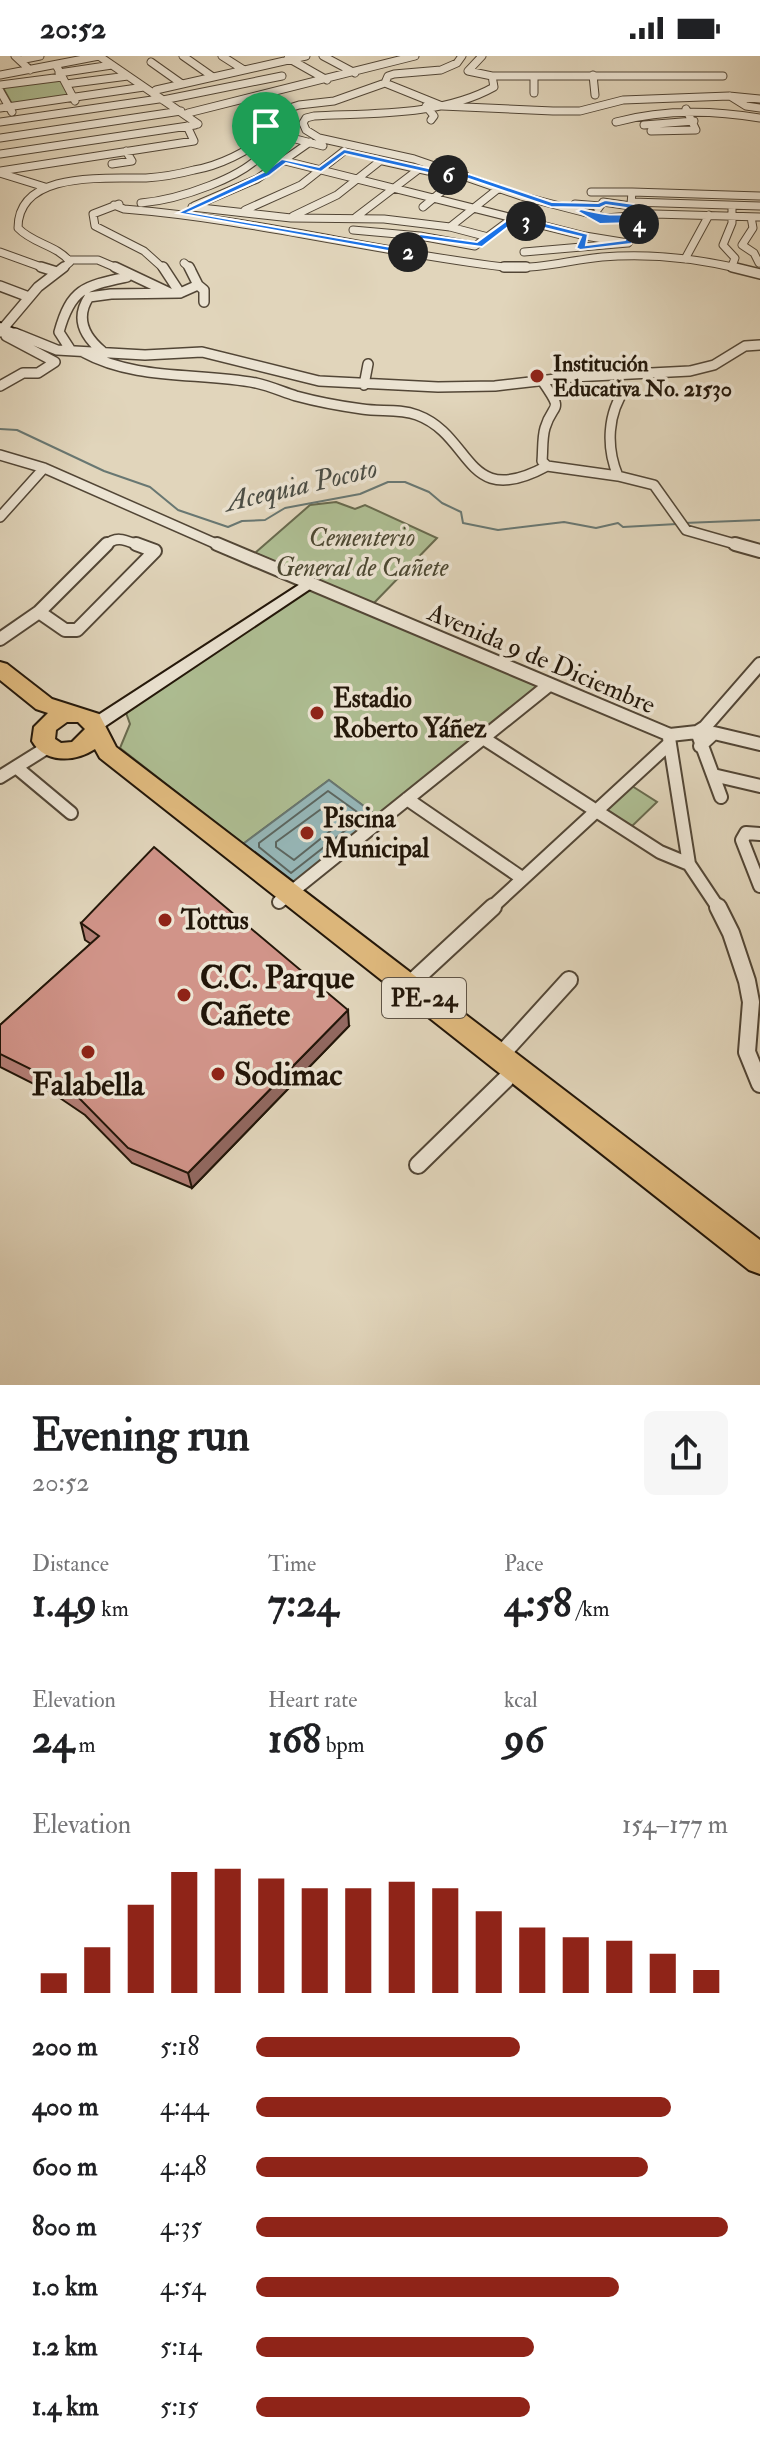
<!DOCTYPE html>
<html lang="en">
<head>
<meta charset="utf-8">
<style>
	:root { --surface:#fff; --page:#f6f6f6; --text:#202124; --muted:#757577; --accent:#8f2418 }
	body { margin:0; font-family:"IM FELL Double Pica",serif; background:var(--page); color:var(--text); height:100vh; display:flex; flex-direction:column; font-size:30px; white-space:nowrap }
	* { box-sizing:border-box; margin:0 }
	p { font-size:26px; color:var(--muted) }
	.icon { flex:none; width:44px; height:44px; fill:none; stroke:currentColor; stroke-width:2; stroke-linecap:round; stroke-linejoin:round }
	.map { position:relative; height:1329px; overflow:hidden }
	.sheet { display:flex; flex-direction:column; background:var(--surface); flex:1 }
	.sheet>* { flex:none }
	.pin { position:absolute; display:grid; place-items:center; width:68px; height:68px; color:#fff; margin:-82px -34px; border-radius:50% 50% 50% 0; rotate:-45deg; box-shadow:0 0 8px #0007 }
	.pin .icon { rotate:45deg }
	.km { position:absolute; width:40px; height:40px; margin:-20px; border-radius:50%; background:#222; color:#fff; font-size:22px; line-height:40px; text-align:center }
	.round { display:grid; place-items:center; flex:none; width:84px; height:84px; border-radius:12px; background:var(--page) }
	.head { display:flex; align-items:center; justify-content:space-between; height:136px; padding:0 32px }
	h1 { font-size:44px; font-weight:800; line-height:60px }
	.stats { display:grid; grid-template-columns:repeat(3,1fr); gap:12px; height:136px; padding:8px 32px }
	.stats div { display:grid; align-content:center }
	.stats b { font-size:40px; font-weight:800 }
	.stats small { font-size:22px; font-weight:400 }
	.stats p { font-size:22px }
	.chart { height:224px; padding:16px 32px }
	.chart p { display:flex; justify-content:space-between }
	.chart svg { width:100%; height:144px; margin-top:8px; stroke:var(--accent); stroke-width:6 }
	ul { padding:0 32px; list-style:none; font-size:26px }
	li { display:grid; grid-template-columns:128px 96px 1fr; align-items:center; height:60px }
	li i { height:20px; border-radius:10px; background:var(--accent) }
	.status { display:flex; justify-content:space-between; align-items:center; height:56px; padding:0 40px; background:var(--surface); direction:ltr }
	.status svg { height:22px; fill:currentColor }
	.map>svg:first-child { display:block }
	.green { fill:#aebe93; stroke:#686a4e; stroke-width:2 }
	.water { fill:#96b7b8; stroke:#687772; stroke-width:2 }
	.lines { fill:none; stroke-linecap:round; stroke-linejoin:round }
	.shore { stroke:#5c6660; stroke-width:2 }
	.stream { stroke:#687772; stroke-width:2 }
	.street-far3-casing { stroke:#524636; stroke-width:9 }
	.street-far2-casing { stroke:#524636; stroke-width:12 }
	.street-far1-casing { stroke:#524636; stroke-width:16 }
	.street-casing { stroke:#524636; stroke-width:20 }
	.secondary-casing { stroke:#221609; stroke-width:4 }
	.highway-casing { stroke:#221609; stroke-width:4 }
	.street-far3 { stroke:#ece4d3; stroke-width:7 }
	.street-far2 { stroke:#ece4d3; stroke-width:9 }
	.street-far1 { stroke:#ece4d3; stroke-width:12 }
	.street { stroke:#ece4d3; stroke-width:16 }
	.secondary { fill:#ece4d3; fill-rule:evenodd }
	.highway { fill:#e0ba7e; fill-rule:evenodd }
	.wall { fill:#b47f76; stroke:#221609; stroke-width:2 }
	.shaded-wall { fill:#926860; stroke:#221609; stroke-width:2 }
	.building { fill:#d19489; stroke:#221609; stroke-width:2 }
	.route { fill:#1a73e8; stroke:#fff; stroke-width:2; fill-rule:evenodd }
	.poi-dot { fill:#8f2418; stroke:#ece4d3; stroke-width:3 }
	.labels { text-anchor:middle; stroke-width:7; stroke-linejoin:round; paint-order:stroke }
	.far-poi-label { font-size:22px; font-weight:bold; fill:#221609; stroke:#ece4d3; text-anchor:start }
	.shield { fill:#ece4d3; stroke:#5f5446; stroke-width:2 }
	.shield-label { font-size:24px; font-weight:bold; fill:#221609 }
	.park-label { font-size:26px; font-style:italic; fill:#4c4832; stroke:#ece4d3 }
	.street-label { font-size:26px; fill:#221609; stroke:#ece4d3 }
	.poi-label { font-size:26px; font-weight:bold; fill:#221609; stroke:#ece4d3; text-anchor:start }
	.water-label { font-size:28px; font-style:italic; fill:#4b4e46; stroke:#ece4d3 }
	.near-poi-label { font-size:32px; font-weight:bold; fill:#221609; stroke:#ece4d3; text-anchor:start }
</style>
</head>
<body>
<div class="status"><b>20:52</b><svg viewBox="0 0 49 12"><path d="M0 12V9h3v3zM5 12V6h3v6zM10 12V3h3v9zM15 12V0h3v12zM26 1h20v11H26zM47 4h2v5h-2z"/></svg></div>
<div class="map">
<svg width="760" height="1329" viewBox="0 0 760 1329">
	<rect width="100%" height="100%" fill="#e1d5bb"/>
	<filter id="stains"><feTurbulence type="fractalNoise" baseFrequency=".0025" numOctaves="4"/><feColorMatrix values="0 0 0 0 .2 0 0 0 0 .09 0 0 0 0 .02 0 0 0 .5 -.17"/></filter>
	<radialGradient id="worn" r=".72"><stop offset=".6" stop-color="#630" stop-opacity="0"/><stop offset="1" stop-color="#630" stop-opacity=".3"/></radialGradient>
	<path class="green" d="M59 22 70 40 12 48 2 30Z
		M336 446 355 453 365 449 437 482 373 548 255 497 310 449Z
		M311 531 539 631 377 760 329 724 243 788 120 692 130 668 125 654Z
		M632 730 657 746 628 774 602 757Z"/>
	<path class="water" d="M329 724 377 760 293 828 243 788Z"/>
	<g class="lines">
		<path class="shore" d="M328 735 360 758 361 762 291 817 259 791V787Z
			M328 748 344 758V764L294 804 276 791V786Z"/>
		<path class="stream" d="M0 373 17 374 104 415 150 431 178 454 228 471 242 465 265 464 285 452 360 438 388 426H405L429 436 442 447 461 456 463 467 498 474 564 466 596 472 618 467 623 471 677 468
			M684 467 760 464"/>
		<defs>
			<path id="street-far3" d="M15 0 30 14
				M183 0 213 21
				M222 0 244 14
				M323 0 355 17
				M462 0 457 7 441 14 394 18 388 20 385 27 442 50 553 55H580L623 44 729 40 760 43
				M482 0 468 15 492 20H723
				M288 2 327 24
				M20 4 40 0
				M151 6 182 28
				M56 9 75 45
				M59 17 112 9
				M0 19 99 0 198 68
				M593 19 595 39
				M492 20 494 31C442 60 372 57 314 60L306 62 303 67 306 74 319 82 414 103 521 140 606 162 654 158 760 161
				M534 20V37
				M66 28 128 20
				M0 29 62 21
				M156 34 306 0
				M0 35 12 56
				M730 40 746 50 760 52
				M163 44 282 20
				M426 50 434 60 431 64
				M0 52 144 31
				M188 57 415 0
				M0 66 159 43
				M616 66C664 53 711 54 760 62
				M644 69 694 65
				M651 75 696 74 686 53
				M272 77 323 90
				M0 82 181 55
				M0 98 195 69
				M285 105 585 180 628 187
				M383 105 428 115
				M112 108 132 105 126 95
				M0 115 194 85 187 70
				M0 117 45 131
				M591 136H632
				M632 146 760 150
				M141 147C176 144 247 122 267 92 275 80 269 70 277 56L299 49 334 45 385 27
				M119 148 93 158 95 170 144 195 164 213
				M575 148 600 150
				M114 149 124 153C252 163 377 196 504 211 537 214 570 204 602 201 649 197 695 202 741 213
				M194 150 257 123 310 86
				M192 151 291 162 384 163 450 171 488 181
				M423 151 459 121 466 120
				M598 153 603 146 631 150
				M732 153V167L723 189 735 202 732 210
				M245 154 301 129 344 95
				M293 160 337 139 380 105
				M630 160 632 136 760 140
				M356 161 419 113
				M751 161 753 172 742 189 754 197 759 207
				M450 171 499 132
				M353 174 420 180 475 190 536 145
				M0 196 47 213
				M524 196 628 187 640 170 637 166 625 165
				M685 203 709 159
				M70 204H98L119 213
				M184 207 191 213
				M62 213 70 206C57 189 33 188 18 172 18 114 107 123 146 122 161 121 179 118 194 114 223 109 247 94 272 79"/>
			<path id="street-far2" d="M41 211 57 216
				M115 211 170 237
				M504 211H526
				M732 211 760 218
				M198 229 204 234V246
				M0 230 29 241
				M180 237 198 229 189 211
				M0 276 38 231 64 211
				M15 277 57 294 145 299 202 296 319 325 438 331 495 330 573 321 690 315 714 309 745 290 760 289
				M70 293 59 276C71 232 85 230 127 221
				M102 295C84 280 75 262 89 241L111 238 180 237 163 211
				M83 296C136 325 198 316 256 327 270 330 283 336 296 340 318 346 340 350 362 353 380 356 399 352 417 359 474 380 464 455 547 410
				M543 326C565 358 553 345 545 372 542 382 543 395 542 405L547 410 618 420
				M364 329 368 308
				M0 330 23 317H38L55 306 6 280
				M626 332C607 357 606 392 618 420L654 429 686 474 742 490
				M0 399 44 412 221 490
				M0 461 44 412
				M105 490C117 478 127 485 141 490"/>
			<path id="street-far1" d="M217 488 670 679 697 676 705 671 760 608
				M735 488 760 495
				M39 556 65 574H77L155 495 136 488
				M39 556 107 488
				M0 583 39 556
				M697 676 721 741
				M483 682 660 796 689 808
				M669 682 689 808 719 853
				M700 690 714 677 760 688
				M16 711 71 757
				M713 719 760 730
				M0 721 48 691
				M407 743 522 822
				M760 778 746 777 742 784 760 830
				M279 846 549 629
				M490 853 669 688"/>
			<path id="street" d="M718 851 731 877 747 925 751 946 747 996 760 1028
				M398 939 493 851
				M498 1002 569 924
				M418 1109 506 1023"/>
			<path id="secondary" d="M0 267 19 275 21 277 15 280 0 274Z
				M311 521 318 526 316 529 101 673H89L87 669 89 665Z"/>
			<path id="highway" d="M0 606 7 608 52 643 99 658 116 691 760 1184V1218L749 1214 100 702 95 693C75 706 45 708 32 685L34 671 48 657 36 653 0 624ZM67 666H78L85 673 72 686 61 687 55 683 56 674Z"/>
		</defs>
		<use href="#street-far3" class="street-far3-casing"/>
		<use href="#street-far2" class="street-far2-casing"/>
		<use href="#street-far1" class="street-far1-casing"/>
		<use href="#street" class="street-casing"/>
		<use href="#secondary" class="secondary-casing"/>
		<use href="#highway" class="highway-casing"/>
		<use href="#street-far3" class="street-far3"/>
		<use href="#street-far2" class="street-far2"/>
		<use href="#street-far1" class="street-far1"/>
		<use href="#street" class="street"/>
		<use href="#secondary" class="secondary"/>
		<use href="#highway" class="highway"/>
	</g>
	<path class="wall" d="M81 867 349 970 192 1132 132 1107 85 1059 54 1038 0 1011V969L91 888 85 884Z"/>
	<path class="shaded-wall" d="M348 954 349 970 192 1132 188 1117Z"/>
	<path class="building" d="M154 791 348 954 188 1117 128 1092 80 1043 49 1022 0 998V969L99 880 81 867Z"/>
	<path class="route" d="M344 93 459 119 469 118 552 146 598 147 605 144 634 148 632 162 644 170 631 188 580 194 576 192 581 181 516 165 482 191 423 183 410 199 177 157 264 116 282 103 319 111ZM345 98 459 124 466 122 551 151 600 152 606 149 627 152 626 158C610 160 597 157 581 153L577 155 600 168 632 167 635 171 625 184 586 189 588 178 514 159 477 186 420 178 408 194 189 156 269 120 286 107 321 116Z"/>
	<g class="poi-dot">
		<circle cx="537" cy="320" r="8"/>
		<circle cx="317" cy="657" r="8"/>
		<circle cx="307" cy="777" r="8"/>
		<circle cx="165" cy="864" r="8"/>
		<circle cx="184" cy="939" r="8"/>
		<circle cx="88" cy="996" r="8"/>
		<circle cx="218" cy="1018" r="8"/>
	</g>
	<g class="labels">
		<g class="far-poi-label">
			<text x="553" y="315">Institución<tspan x="553" dy="25">Educativa No. 21530</tspan></text>
		</g>
		<rect class="shield" x="382" y="922" width="84" height="40" rx="6"/>
		<g class="shield-label">
			<text x="424" y="950">PE-24</text>
		</g>
		<g class="park-label">
			<text x="362" y="490">Cementerio<tspan x="362" dy="30">General de Cañete</tspan></text>
		</g>
		<g class="street-label">
			<text transform="translate(542 602) rotate(23)" y="9">Avenida 9 de Diciembre</text>
		</g>
		<g class="poi-label">
			<text x="333" y="651">Estadio<tspan x="333" dy="30">Roberto Yáñez</tspan></text>
			<text x="323" y="771">Piscina<tspan x="323" dy="30">Municipal</tspan></text>
			<text x="181" y="873">Tottus</text>
		</g>
		<g class="water-label">
			<text transform="translate(301 428) rotate(-13)" y="10">Acequia Pocoto</text>
		</g>
		<g class="near-poi-label">
			<text x="200" y="932">C.C. Parque<tspan x="200" dy="37">Cañete</tspan></text>
			<text x="234" y="1029">Sodimac</text>
			<text x="88" y="1039" text-anchor="middle">Falabella</text>
		</g>
	</g>
	<rect width="100%" height="100%" filter="url(#stains)"/>
	<rect width="100%" height="100%" fill="url(#worn)"/>
</svg>
<div class="pin" style="left:266px;top:118px;background:#1e9e55"><svg class="icon" aria-label="arrive" viewBox="0 0 24 24"><path d="M6 21V4h12l-3 4 3 4H6"/></svg></div>
<b class="km" style="left:408px;top:196px">2</b>
<b class="km" style="left:526px;top:165px">3</b>
<b class="km" style="left:639px;top:168px">4</b>
<b class="km" style="left:448px;top:119px">6</b>
</div>
<section class="sheet">
<div class="head"><div><h1>Evening run</h1><p>20:52</p></div><a class="round"><svg class="icon" aria-label="share" viewBox="0 0 24 24"><path d="M12 15V3M7 8l5-5 5 5M5 13v7h14v-7"/></svg></a></div>
<div class="stats">
<div><p>Distance</p><b>1.49<small> km</small></b></div>
<div><p>Time</p><b>7:24</b></div>
<div><p>Pace</p><b>4:58<small> /km</small></b></div>
</div>
<div class="stats">
<div><p>Elevation</p><b>24<small> m</small></b></div>
<div><p>Heart rate</p><b>168<small> bpm</small></b></div>
<div><p>kcal</p><b>96</b></div>
</div>
<div class="chart"><p><span>Elevation</span>154–177 m</p>
<svg viewBox="0 0 160 44" preserveAspectRatio="none"><path d="M5 44V38M15 44V30M25 44V17M35 44V7M45 44V6M55 44V9M65 44V12M75 44V12M85 44V10M95 44V12M105 44V19M115 44V24M125 44V27M135 44V28M145 44V32M155 44V37"/></svg>
</div>
<ul>
<li><b>200 m</b>5:18<i style="width:56%"></i></li>
<li><b>400 m</b>4:44<i style="width:88%"></i></li>
<li><b>600 m</b>4:48<i style="width:83%"></i></li>
<li><b>800 m</b>4:35<i style="width:100%"></i></li>
<li><b>1.0 km</b>4:54<i style="width:77%"></i></li>
<li><b>1.2 km</b>5:14<i style="width:59%"></i></li>
<li><b>1.4 km</b>5:15<i style="width:58%"></i></li>
</ul>
</section>
</body>
</html>
